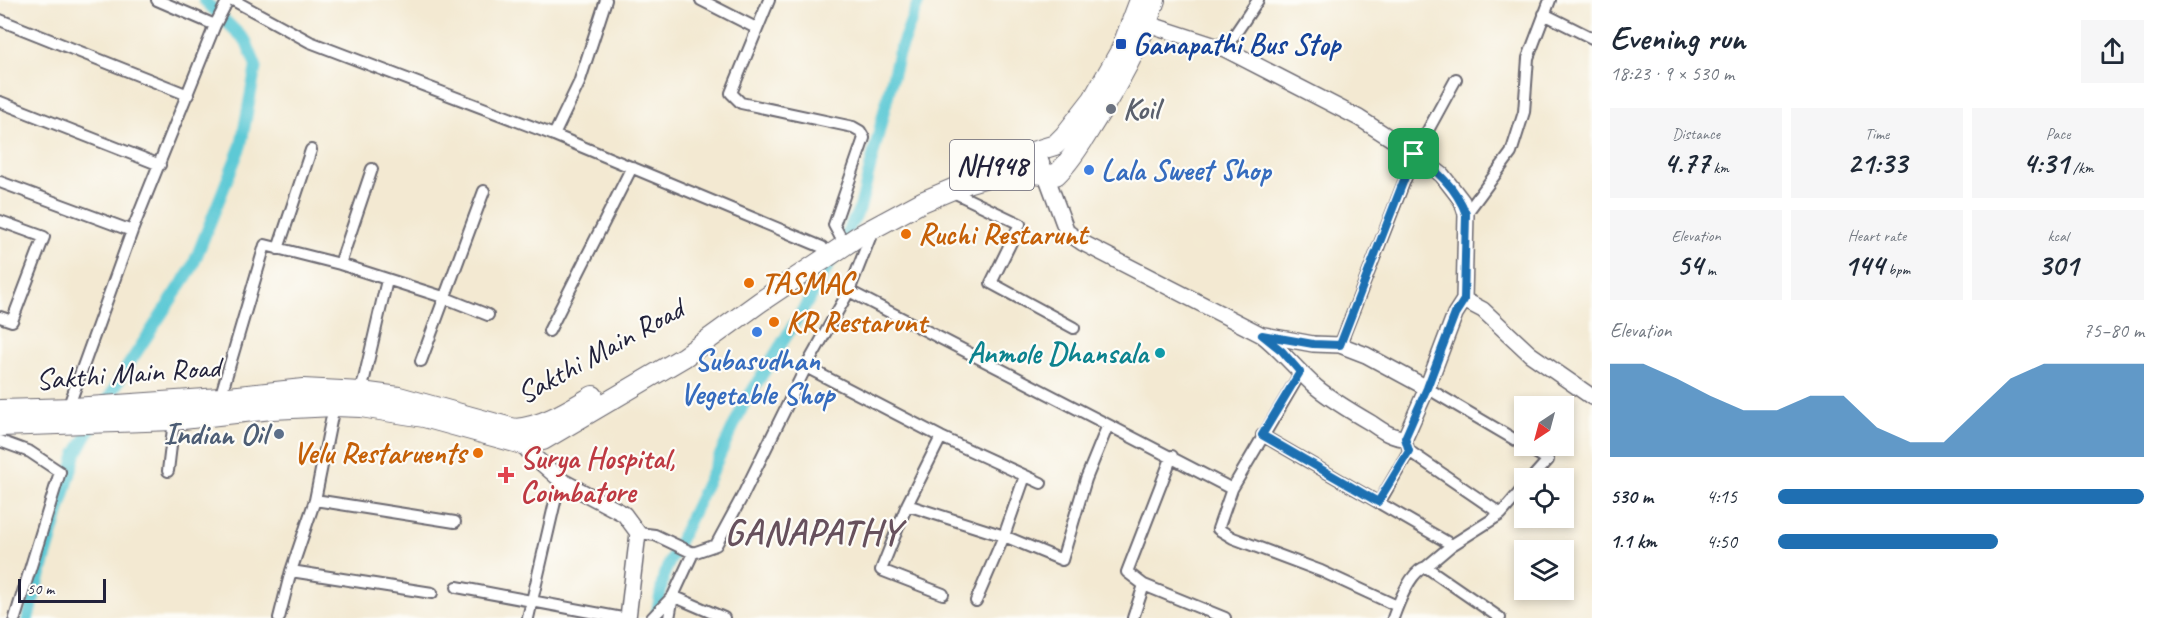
<!DOCTYPE html>
<html lang="en">
<head>
<meta charset="utf-8">
<style>
	:root { --surface:#fff; --page:#f6f6f7; --text:#1f2937; --muted:#747a83; --accent:#1f6fb2 }
	body { margin:0; font-family:Caveat,sans-serif; background:var(--page); color:var(--text); height:100vh; display:flex; flex-direction:column; font-size:22px; white-space:nowrap }
	* { box-sizing:border-box; margin:0 }
	p { font-size:20px; color:var(--muted) }
	.icon { flex:none; width:33px; height:33px; fill:none; stroke:currentColor; stroke-width:2; stroke-linecap:round; stroke-linejoin:round }
	.map { position:relative; flex:1; overflow:hidden }
	.side { display:flex; flex-direction:column; background:var(--surface); width:570px }
	.side>* { flex:none }
	.needle { width:39px; rotate:216deg }
	.tools { position:absolute; left:1514px; top:396px; display:grid; gap:12px }
	.tools a { display:grid; place-items:center; width:60px; height:60px; border-radius:0px; background:var(--surface); box-shadow:0 3px 9px #0003; font-size:30px }
	.scale { position:absolute; left:18px; bottom:15px; width:88px; box-sizing:border-box; padding-left:6px; border:3px solid #22223b; border-top:0; font-size:16px; line-height:21px; white-space:nowrap; color:#22223b; -webkit-text-stroke:4px #fdfcf7; paint-order:stroke }
	.pin { position:absolute; display:grid; place-items:center; width:51px; height:51px; color:#fff; margin:-26px; border-radius:12px; box-shadow:0 3px 9px #0006 }
	.round { display:grid; place-items:center; flex:none; width:63px; height:63px; border-radius:0px; background:var(--page) }
	.overview { display:flex; align-items:center; justify-content:space-between; height:102px; padding:0 18px }
	h1 { font-size:33px; font-weight:800; line-height:45px }
	.metrics { display:grid; grid-template-columns:repeat(3,1fr); gap:9px; height:102px; padding:6px 18px }
	.metrics div { display:grid; align-content:center; border-radius:0px; background:var(--page); text-align:center }
	.metrics b { font-size:30px; font-weight:800 }
	.metrics small { font-size:16px; font-weight:400 }
	.metrics p { font-size:16px }
	.chart { height:168px; padding:12px 18px }
	.chart p { display:flex; justify-content:space-between }
	.chart svg { width:100%; height:108px; margin-top:6px; fill:var(--accent); opacity:.7 }
	ul { padding:0 18px; list-style:none; font-size:20px }
	li { display:grid; grid-template-columns:96px 72px 1fr; align-items:center; height:45px }
	li i { height:15px; border-radius:8px; background:var(--accent) }
	main { display:flex; flex:1; min-height:0 }
	.map>svg:first-child { display:block }
	.lines { fill:none; stroke-linecap:round; stroke-linejoin:round }
	.canal { stroke:#5dc9d5; stroke-width:12 }
	.street-casing { stroke:#6b6870; stroke-width:14 }
	.secondary-casing { stroke:#6b6870; stroke-width:18 }
	.highway-casing { stroke:#6b6870; stroke-width:22 }
	.street { stroke:#fff; stroke-width:10 }
	.secondary { stroke:#fff; stroke-width:15 }
	.highway { stroke:#fff; stroke-width:20 }
	.route-casing { stroke:#fff; stroke-width:12 }
	.route { stroke:#1f6fb2; stroke-width:8 }
	.transit-dot { fill:#1a4fb4; stroke:#fdfcf7; stroke-width:2 }
	.worship-dot { fill:#6b7280; stroke:#fdfcf7; stroke-width:2 }
	.shop-dot { fill:#3f7fe0; stroke:#fdfcf7; stroke-width:2 }
	.food-dot { fill:#e8710a; stroke:#fdfcf7; stroke-width:2 }
	.culture-dot { fill:#0f9aa8; stroke:#fdfcf7; stroke-width:2 }
	.service-dot { fill:#5c6f8a; stroke:#fdfcf7; stroke-width:2 }
	.health-dot { fill:#e0444e; stroke:#fdfcf7; stroke-width:2 }
	.labels { text-anchor:middle; stroke-width:4.5; stroke-linejoin:round; paint-order:stroke }
	.shield { fill:#fdfcf7; stroke:#646373; stroke-width:1.5 }
	.shield-label { font-size:28px; font-weight:bold; fill:#22223b }
	.transit-label { font-size:30px; font-weight:bold; fill:#164399; stroke:#fdfcf7; text-anchor:start }
	.worship-label { font-size:30px; font-weight:bold; fill:#5b616d; stroke:#fdfcf7; text-anchor:start }
	.shop-label { font-size:30px; font-weight:bold; fill:#366cbe; stroke:#fdfcf7; text-anchor:start }
	.food-label { font-size:30px; font-weight:bold; fill:#c56008; stroke:#fdfcf7; text-anchor:start }
	.street-label { font-size:30px; fill:#22223b; stroke:#fdfcf7 }
	.culture-label { font-size:30px; font-weight:bold; fill:#0d838f; stroke:#fdfcf7; text-anchor:end }
	.service-label { font-size:30px; font-weight:bold; fill:#4e5e75; stroke:#fdfcf7; text-anchor:end }
	.health-label { font-size:30px; font-weight:bold; fill:#be3a42; stroke:#fdfcf7; text-anchor:start }
	.district-label { font-size:36px; font-weight:bold; letter-spacing:1.5px; fill:#67515d; stroke:#fdfcf7 }
</style>
</head>
<body>
<main>
<div class="map">
<svg width="1592" height="618" viewBox="0 0 1592 618">
	<rect width="100%" height="100%" fill="#fdfcf7"/>
	<filter id="ink" filterUnits="userSpaceOnUse"><feTurbulence type="fractalNoise" baseFrequency=".0167" numOctaves="2"/><feDisplacementMap in="SourceGraphic" scale="12" xChannelSelector="R" yChannelSelector="G"/><feConvolveMatrix kernelMatrix="1 2 1 2 8 2 1 2 1" color-interpolation-filters="sRGB"/></filter>
	<filter id="wash" filterUnits="userSpaceOnUse"><feTurbulence type="fractalNoise" baseFrequency=".008" numOctaves="4" result="noise"/><feDisplacementMap in="SourceGraphic" scale="24" xChannelSelector="R" yChannelSelector="G"/><feGaussianBlur stdDeviation="1.35" result="paint"/><feColorMatrix in="noise" values="0 0 0 0 0 0 0 0 0 0 0 0 0 0 0 0 0 1.4 0 .05"/><feComposite in="paint" operator="in"/></filter>
	<g filter="url(#wash)">
		<rect width="100%" height="100%" fill="#f3e9d2"/>
		<g class="lines">
			<path class="canal" d="M28 618 76 454 127 367 192 268 241 145 256 66 246 41 204 0
				M656 618 664 574 744 404 814 292 860 208 898 55 919 0"/>
		</g>
	</g>
	<g filter="url(#ink)">
		<g class="lines">
			<defs>
				<path id="street" d="M157 0 215 25
					M233 0 310 42 554 135 822 247
					M701 0 756 28
					M769 0 731 93 741 103 853 127 860 131 864 138 834 225 840 236
					M1544 14 1592 38
					M0 20 188 95
					M1225 49 1258 0
					M0 102 160 165
					M554 135 579 83 606 0
					M0 182 132 231
					M949 190 1020 224 991 283 1074 328
					M1466 214 1511 153 1524 112 1528 58 1550 0
					M0 221 44 237 12 321 0 317
					M278 249 311 150
					M340 264 372 169
					M849 291 873 230
					M549 331 632 167
					M1340 345 1415 154 1456 79
					M421 361 484 191
					M806 367 941 437 1041 483
					M1427 388 1524 445
					M361 392 387 280
					M220 398 265 245 340 264 443 297 488 315
					M68 408 132 231 215 25 228 0
					M1262 435 1452 545
					M941 437 907 505 881 570 943 594
					M0 441 30 452 60 472 15 618
					M1525 446 1548 460 1532 478
					M1172 456 1127 572 1144 585 1225 618
					M168 471 174 420
					M1232 489 1218 529 1233 538 1321 571 1397 606
					M315 500 455 522
					M1379 503 1409 451
					M907 505 1004 536 1062 560 1086 479 1108 425
					M1501 514 1524 487
					M638 533 655 535 693 553 716 545 742 497 806 367 849 291 1232 489 1301 372
					M1426 567 1500 618
					M291 571 432 593
					M457 587 622 618
					M976 601 1004 536 1025 476
					M279 618 291 571 315 500 334 406
					M528 618 557 493 562 481
					M652 618 673 596 724 618
					M669 618 673 596 693 553
					M1133 618 1144 585
					M1393 618C1398 604 1411 570 1426 567L1452 545 1501 514 1409 451 1405 438"/>
				<path id="secondary" d="M1037 151 1067 232 1083 243 1262 335C1282 351 1297 370 1316 387 1333 401 1352 412 1371 423 1381 430 1392 438 1405 438L1427 388 1455 314 1464 300 1466 214 1462 201 1442 175 1415 154 1359 118 1225 49 1148 24
					M1464 300 1483 310 1530 354 1592 397
					M1264 335 1313 344 1340 345 1366 355 1427 388
					M518 436 522 444 531 454 562 481 624 514 638 533 628 618"/>
				<path id="highway" d="M987 166 1055 145 1065 135 1093 99 1121 50 1140 0
					M0 410 74 408 220 398 303 389 361 392 399 397 515 429C543 427 569 410 593 396
					M0 426 174 420 272 409 334 406 361 407 424 417 522 444 543 440 684 357 760 302 857 237 922 202 967 183 991 176 1020 172 1056 175C1070 162 1081 144 1091 127 1117 86 1140 46 1155 0"/>
			</defs>
			<use href="#street" class="street-casing"/>
			<use href="#secondary" class="secondary-casing"/>
			<use href="#highway" class="highway-casing"/>
			<use href="#street" class="street"/>
			<use href="#secondary" class="secondary"/>
			<use href="#highway" class="highway"/>
		</g>
	</g>
	<g class="lines" filter="url(#ink)">
		<defs>
			<path id="route" d="M1414 154C1437 171 1456 187 1466 214L1464 300 1455 314 1427 388 1405 438 1409 451 1378 502 1262 435 1300 372 1282 351 1262 335 1313 344 1340 345Z"/>
		</defs>
		<use href="#route" class="route-casing"/>
		<use href="#route" class="route"/>
	</g>
	<rect class="transit-dot" x="1115" y="38" width="12" height="12" rx="3"/>
	<circle class="worship-dot" cx="1111" cy="109" r="6"/>
	<g class="shop-dot">
		<circle cx="1089" cy="170" r="6"/>
		<circle cx="757" cy="332" r="6"/>
	</g>
	<g class="food-dot">
		<circle cx="906" cy="234" r="6"/>
		<circle cx="749" cy="283" r="6"/>
		<circle cx="774" cy="322" r="6"/>
		<circle cx="478" cy="453" r="6"/>
	</g>
	<circle class="culture-dot" cx="1160" cy="353" r="6"/>
	<circle class="service-dot" cx="279" cy="434" r="6"/>
	<path class="health-dot" d="M503 466h6v6h6v6h-6v6h-6v-6h-6v-6h6z"/>
	<g class="labels">
		<rect class="shield" x="950" y="140" width="84" height="50" rx="4.5"/>
		<g class="shield-label">
			<text x="992" y="175">NH948</text>
		</g>
		<g class="transit-label">
			<text x="1133" y="54">Ganapathi Bus Stop</text>
		</g>
		<g class="worship-label">
			<text x="1123" y="119">Koil</text>
		</g>
		<g class="shop-label">
			<text x="1101" y="180">Lala Sweet Shop</text>
			<text x="757" y="370" text-anchor="middle">Subasudhan<tspan x="757" dy="34">Vegetable Shop</tspan></text>
		</g>
		<g class="food-label">
			<text x="918" y="244">Ruchi Restarunt</text>
			<text x="761" y="293">TASMAC</text>
			<text x="786" y="332">KR Restarunt</text>
			<text x="466" y="463" text-anchor="end">Velu Restaruents</text>
		</g>
		<g class="street-label">
			<text transform="translate(600 351) rotate(-29)" y="10">Sakthi Main Road</text>
			<text transform="translate(128 373) rotate(-4)" y="10">Sakthi Main Road</text>
		</g>
		<g class="culture-label">
			<text x="1148" y="363">Anmole Dhansala</text>
		</g>
		<g class="service-label">
			<text x="267" y="444">Indian Oil</text>
		</g>
		<g class="health-label">
			<text x="520" y="468">Surya Hospital,<tspan x="520" dy="34">Coimbatore</tspan></text>
		</g>
		<g class="district-label">
			<text x="813" y="544">GANAPATHY</text>
		</g>
	</g>
</svg>
<div class="tools">
<a><svg class="needle" viewBox="-14 -14 28 28"><path d="M0-13l5 13h-10z" fill="#e53935"/><path d="M0 13l5-13h-10z" fill="#747a83"/></svg></a>
<a><svg class="icon" aria-label="locate" viewBox="0 0 24 24"><circle cx="12" cy="12" r="6"/><path d="M12 2v4M12 18v4M2 12h4M18 12h4"/></svg></a>
<a><svg class="icon" aria-label="layers" viewBox="0 0 24 24"><path d="M12 4l9 5-9 5-9-5zM3 14l9 5 9-5"/></svg></a>
</div>
<div class="scale">50 m</div>
<div class="pin" style="left:1414px;top:154px;background:#1e9e55"><svg class="icon" aria-label="arrive" viewBox="0 0 24 24"><path d="M6 21V4h12l-3 4 3 4H6"/></svg></div>
</div>
<section class="side">
<div class="overview"><div><h1>Evening run</h1><p>18:23 · 9 × 530 m</p></div><a class="round"><svg class="icon" aria-label="share" viewBox="0 0 24 24"><path d="M12 15V3M7 8l5-5 5 5M5 13v7h14v-7"/></svg></a></div>
<div class="metrics">
<div><p>Distance</p><b>4.77<small> km</small></b></div>
<div><p>Time</p><b>21:33</b></div>
<div><p>Pace</p><b>4:31<small> /km</small></b></div>
</div>
<div class="metrics">
<div><p>Elevation</p><b>54<small> m</small></b></div>
<div><p>Heart rate</p><b>144<small> bpm</small></b></div>
<div><p>kcal</p><b>301</b></div>
</div>
<div class="chart"><p><span>Elevation</span>75–80 m</p>
<svg viewBox="0 0 160 44" preserveAspectRatio="none"><path d="M0 44V6L10 6L20 12L30 19L40 25L50 25L60 19L70 19L80 32L90 38L100 38L110 25L120 12L130 6L140 6L150 6L160 6V44z"/></svg>
</div>
<ul>
<li><b>530 m</b>4:15<i style="width:100%"></i></li>
<li><b>1.1 km</b>4:50<i style="width:60%"></i></li>
</ul>
</section>
</main>
</body>
</html>
